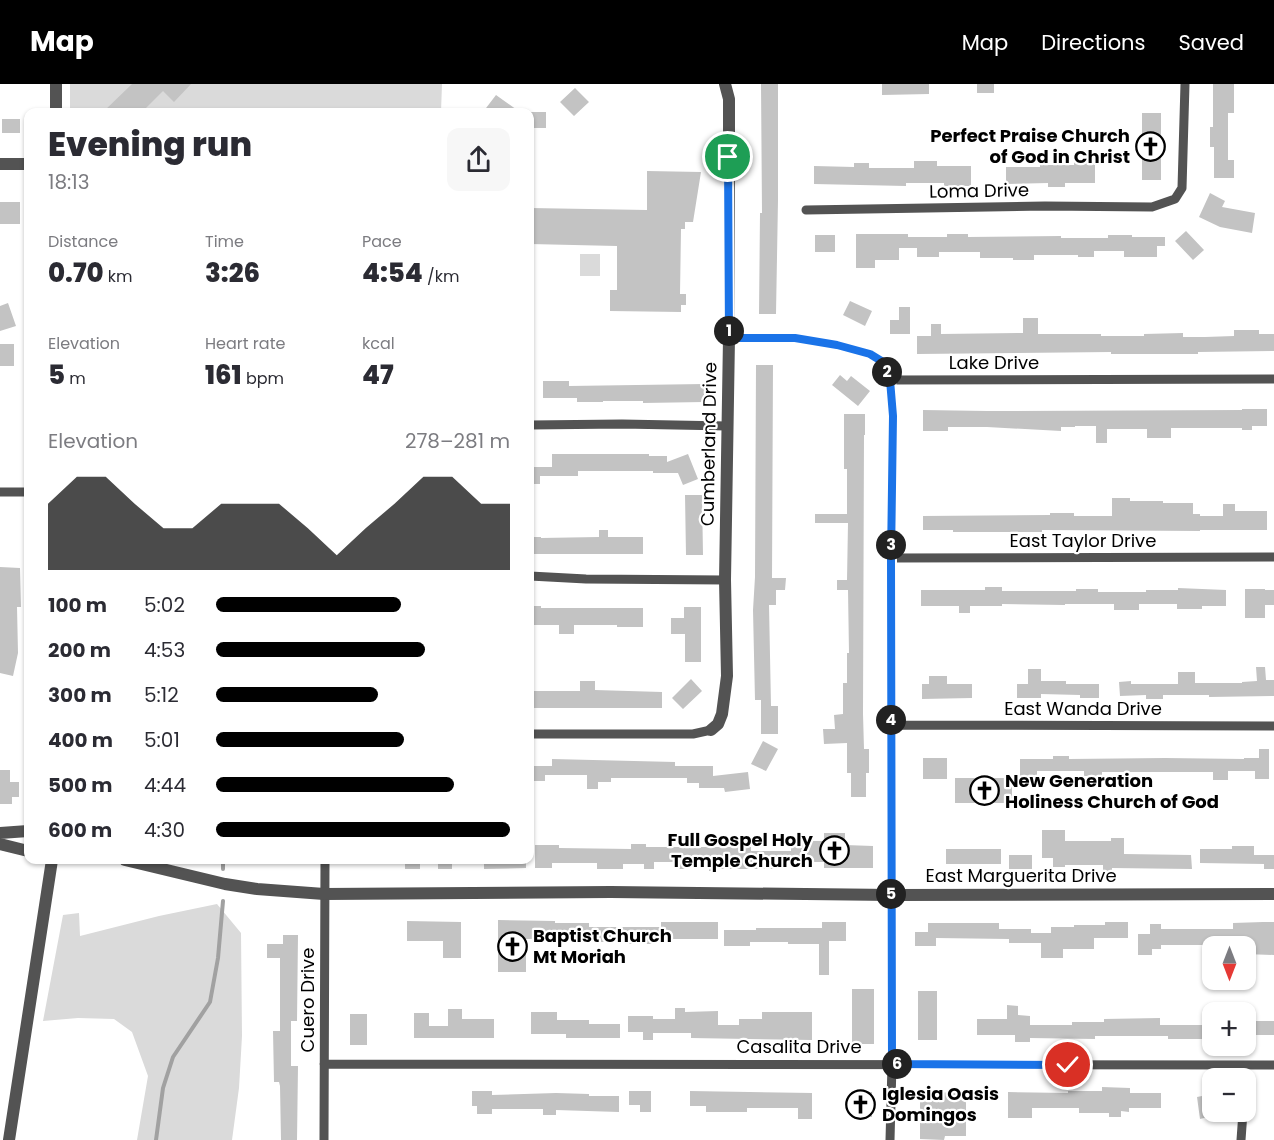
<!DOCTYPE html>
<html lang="en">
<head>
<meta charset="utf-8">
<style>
	:root { --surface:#fff; --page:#f7f7f7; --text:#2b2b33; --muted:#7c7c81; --accent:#000 }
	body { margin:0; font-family:Poppins,sans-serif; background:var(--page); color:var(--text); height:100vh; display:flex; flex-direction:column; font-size:22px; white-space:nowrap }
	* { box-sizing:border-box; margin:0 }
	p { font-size:20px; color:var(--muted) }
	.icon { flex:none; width:33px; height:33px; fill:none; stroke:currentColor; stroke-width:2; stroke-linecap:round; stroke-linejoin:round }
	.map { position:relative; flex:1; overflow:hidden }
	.side { position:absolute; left:24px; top:24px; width:510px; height:756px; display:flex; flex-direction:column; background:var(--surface); border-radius:12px; box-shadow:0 2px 4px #0004 }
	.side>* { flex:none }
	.needle { width:39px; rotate:180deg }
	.tools { position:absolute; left:1202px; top:852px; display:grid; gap:12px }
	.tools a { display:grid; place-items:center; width:54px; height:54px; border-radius:12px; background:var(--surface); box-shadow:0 2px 4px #0004; font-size:30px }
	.pin { position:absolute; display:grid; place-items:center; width:51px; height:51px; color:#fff; margin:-26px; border:3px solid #fff; border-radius:50%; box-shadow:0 2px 6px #0007 }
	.km { position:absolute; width:30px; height:30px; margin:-15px; border-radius:50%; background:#222; color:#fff; font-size:16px; line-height:30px; text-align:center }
	.round { display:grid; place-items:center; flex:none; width:63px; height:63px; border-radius:12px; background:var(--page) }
	.headline { display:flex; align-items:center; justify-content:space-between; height:102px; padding:0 24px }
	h1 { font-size:33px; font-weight:800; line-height:45px }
	.figures { display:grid; grid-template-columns:repeat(3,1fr); gap:9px; height:102px; padding:6px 24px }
	.figures div { display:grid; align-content:center }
	.figures b { font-size:26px; font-weight:800 }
	.figures small { font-size:16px; font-weight:400 }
	.figures p { font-size:16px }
	.chart { height:168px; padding:12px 24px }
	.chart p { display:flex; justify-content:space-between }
	.chart svg { width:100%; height:108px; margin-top:6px; fill:var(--accent); opacity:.7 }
	ul { padding:0 24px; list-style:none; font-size:20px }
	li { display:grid; grid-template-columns:96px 72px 1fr; align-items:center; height:45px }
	li i { height:15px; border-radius:8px; background:var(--accent) }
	header { display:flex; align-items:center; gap:36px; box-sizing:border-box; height:84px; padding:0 30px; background:var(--accent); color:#fff }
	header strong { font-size:28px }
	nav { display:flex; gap:33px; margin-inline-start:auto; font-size:21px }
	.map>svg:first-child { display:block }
	.green { fill:#dadada }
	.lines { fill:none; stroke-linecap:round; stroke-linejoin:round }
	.stream { stroke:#a1a1a1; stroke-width:4 }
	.building { fill:#c3c3c3 }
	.minor { stroke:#535353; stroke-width:9 }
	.tertiary { stroke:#535353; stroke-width:12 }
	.route-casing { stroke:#fff; stroke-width:12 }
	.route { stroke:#1a73e8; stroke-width:8 }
	.labels { text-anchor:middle; stroke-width:4.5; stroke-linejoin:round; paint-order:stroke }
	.poi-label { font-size:18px; font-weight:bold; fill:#000; stroke:#fff; text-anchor:start }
	.street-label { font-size:18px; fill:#000; stroke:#fff }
</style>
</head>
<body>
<header>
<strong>Map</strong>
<nav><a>Map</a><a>Directions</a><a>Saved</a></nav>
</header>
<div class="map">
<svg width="1274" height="1056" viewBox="0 0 1274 1056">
	<rect width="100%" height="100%" fill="#fff"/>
	<path class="green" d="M70 0H442L441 28H70Z
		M580 170H600V192H580Z
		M217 820 241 849 242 952 239 1004 232 1056H137L148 992 132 948 114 935 78 934 43 937 63 831 79 829 80 852 159 832Z"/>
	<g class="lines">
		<path class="stream" d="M223 785V776
			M156 1056 163 1004 173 973 210 918 218 874 223 817"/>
	</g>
	<path class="building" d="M132 0H191L174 18 163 7 142 28H103Z
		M761 0H778V116L776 230H759L760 129H762Z
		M882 0H929V10L882 11Z
		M977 0H994V9H977Z
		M1213 0H1234V29H1228V76H1234V94H1214V63H1210V43H1213Z
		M575 4 589 18 574 32 560 18Z
		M496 11 520 28H483Z
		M530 28H546V44H530Z
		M1142 29H1161V96H1142Z
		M2 35H20V49H2Z
		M1074 76H1095V99H1065V103H1048V99L1006 100V83H1040V81H1074Z
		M914 77H937V82H971V102H944V99H906V102L814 100V82L854 83V79H869V84H914Z
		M647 87 701 88 693 138H685V145H681L680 210H686V221H681V228L610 227V206H617V162L530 160V124L647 126Z
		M1210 109 1225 117 1222 123 1255 129 1252 149 1220 143 1199 133Z
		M0 118H20V140H0Z
		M1186 147 1204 166 1193 176 1175 157Z
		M856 150H908V153H947V150H968V153L1061 152V154H1108V151H1132V153H1165V162H1157V173H1124V167H1094V173H1078V171H1034V176H1013V174H980V168H939V173H917V164H899V176H875V184H856Z
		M815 151H835V168H815Z
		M850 217 872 227 865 242 843 231Z
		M8 219 16 242 0 247V222Z
		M899 223H910V250H890V236H899Z
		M1023 234H1038V250H1101V252H1144V250L1183 249V253H1205L1234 252V246H1259V250H1274V267L1198 268V270H1111V268L917 270V252H931V240H941V250L1023 249Z
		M0 260H14V282H0Z
		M756 281H773L772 494H786L785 506H776V521H769L771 622H778V650H761V616H755L753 526 755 493Z
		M840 291 847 297 851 292 870 307 858 322 832 301Z
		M543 297H569V302L704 300V318L643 319V317H603V318H577V314H543Z
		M1242 325H1267V342H1252V346H1242V344H1171V354H1147V345H1107V359H1096V342H1075V343H1061V347L987 343H948V347H923V326L987 327 1242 326Z
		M844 330H865V351H864L863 630 864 665H869V689H866V713H851V689H847V659L824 660 823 645H835L834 631 843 630V599H847V569H849L848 506H837V496H847L848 439H815V430H847V385H844Z
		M552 370H649V372H667V378L688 370 698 395 683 401 678 389H653V387H578V392H540V400H530V383H552Z
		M685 411H702L703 471H686Z
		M1112 414H1130V417H1163V419H1193V430H1200V432H1223V420H1235V427H1267V446H1200V447L1042 446V448H953V446H923V432L1050 431V429H1074V432H1112Z
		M599 446H608V453H643V470H530V453H541V454L599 453Z
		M0 483 20 484 21 523H17L18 569 13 592 0 589Z
		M985 503H1002V507H1076V505H1098V508H1146V506H1178V504L1226 506V522H1202V525H1177V520H1139V526H1114V520H1065V521L1002 520V522H970V529H959V522H921V506H985Z
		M1245 505H1265V506H1274V521H1265V534H1245Z
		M530 522H541V524H643V543H617V541H574V550H559V541H530Z
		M684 523H701V578H685V550H671V534H684Z
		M1256 583H1265L1266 596H1274V612L1209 613V611H1163V615H1146V611L1120 612 1119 598 1131 597V600H1178V588H1195V599H1242V598L1257 597Z
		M1028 585H1041V597H1066V600H1099V614H1080V611L1041 610V614H1017V600H1028Z
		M929 592H947V600H972V614L922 615V600H929Z
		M691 595 702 607 683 625 672 614Z
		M580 597H595V606L662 608V624H534V607H580Z
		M763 657 778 665 766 687 751 680Z
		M1259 665H1269V695H1255V687H1228V696H1213V688H1102V692H1084V687H1037V692H1020V675H1053V672H1069V675L1165 674 1244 675V674H1259Z
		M923 674H947V695H923Z
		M552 675 675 678V682H713V692L748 688 750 705 725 708 724 704H699V699H687V694H611V698H598V705H587V691H545V697H530V682H552Z
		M0 686H10V698H19V713H12V720H0Z
		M955 694H1012V719H955Z
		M1042 746H1065V757H1111V754H1124V770L1191 771 1192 785 1112 784V791H1103V781H1065V783H1053V774H1042Z
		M824 749H845V761L873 762V784H824V778H782V785H718V787H709V780H687V785H676V778H654V785H644V780H623V785H597V779H552V784H535V761H559V764L631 765V760H646V763H751V767H791V757H824Z
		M1232 762H1254V771H1274V785H1264V780L1200 779V765H1232Z
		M946 765H1001V780H946Z
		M1009 771H1032V785H1009Z
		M405 776H420V785H405Z
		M438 776H452V785H438Z
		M484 776H526V784L484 785Z
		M498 836 555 837V839H589V843H661V838H718V855H654V860H629V858H598V854L526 855V888H498Z
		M407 837 461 838V874H443V857H407Z
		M822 838H846V857H829V891H819V860H788V858H750V862H724V846H756V844H822Z
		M1105 838H1128V854H1094V865H1063V874H1041V859H1009V855L936 854V862H915V848H928V839H999V845H1031V849H1051V843H1074V841H1105Z
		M1263 838H1274V871L1245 870V862H1233V861H1161V865H1152V871H1138V850H1150V840H1161V845H1233V839Z
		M283 851H298L297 937H291V982H298L297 1056H281L280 1002 279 998H274L273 947H280V874H267V860H283Z
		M852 905H874V960H852Z
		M918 907H937V956H918Z
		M1007 921 1018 922V931L1030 932V941H1072V938H1104V935L1160 934V941H1212V955H1168V952H1095V955L1030 954V958H1015V951H977V935H1007Z
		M675 924H685V928L718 927V941H739V935H762V928H812V956L691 954V949H653V956H643V948H628V932H653V935H675Z
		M448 925H462V935H494V954H414V929H429V942H448Z
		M531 928H557V936H589V940H620V954H566V950H531Z
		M350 930H367V961H350Z
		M1245 937H1274V951H1245Z
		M1102 1003 1130 1004V1009H1161V1024H1129V1028L1121 1027V1033H1109V1029H1079V1024H1032V1034H1008V1008L1068 1009V1007H1102Z
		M472 1007H492V1011L556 1009 589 1010V1012H619V1028L556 1026V1031H543V1025H492V1030H477V1022H472Z
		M629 1007H651V1028H640V1021H629Z
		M690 1007 812 1009V1035H798V1024H747V1028H706V1022H690Z
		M851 1008H872V1033H851Z
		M920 1008 966 1009V1052H945L944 1056 920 1055Z
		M1212 1010V1032L1200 1035 1197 1013Z"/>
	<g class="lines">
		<path class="minor" d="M806 126 1045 122 1152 123 1175 115 1182 104 1185 0
			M729 254H795L837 261 870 270 883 278 890 296 893 332 891 474 892 980 890 1056
			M890 296 1274 295
			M530 341 622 340 728 342
			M0 408H28
			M891 474 1274 473
			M530 492 586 495 725 496
			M892 641 1274 642
			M530 650H693L711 646
			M324 980 1274 981
			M1244 994 1245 981
			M324 1056 325 776
			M1241 1056 1243 1028"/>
		<path class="tertiary" d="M56 28V0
			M0 80H28
			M711 646 718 640 722 630 727 592 725 496 729 254V15L725 0
			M0 749 28 747
			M0 760 28 767
			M125 776 225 800 257 805 324 810 611 808 892 811 1274 810
			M9 1056 52 776"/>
	</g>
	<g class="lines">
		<defs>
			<path id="route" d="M728 73 729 254H795L837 261 870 270 883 278 890 296 893 332 891 474 892 980 1068 981"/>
		</defs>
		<use href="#route" class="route-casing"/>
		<use href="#route" class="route"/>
	</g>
	<defs>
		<symbol id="church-ring" viewBox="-11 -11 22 22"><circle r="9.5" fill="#fff" stroke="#000" stroke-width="1.5"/><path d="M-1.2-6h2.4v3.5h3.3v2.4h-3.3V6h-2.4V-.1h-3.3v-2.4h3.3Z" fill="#000"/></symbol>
	</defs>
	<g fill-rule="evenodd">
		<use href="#church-ring" x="1134" y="46" width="33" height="33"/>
		<use href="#church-ring" x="968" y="690" width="33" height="33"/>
		<use href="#church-ring" x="818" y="750" width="33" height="33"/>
		<use href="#church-ring" x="496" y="846" width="33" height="33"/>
		<use href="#church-ring" x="844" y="1004" width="33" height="33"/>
	</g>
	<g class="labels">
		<g class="poi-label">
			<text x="1130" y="58" text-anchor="end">Perfect Praise Church<tspan x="1130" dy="21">of God in Christ</tspan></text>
			<text x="1005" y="703">New Generation<tspan x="1005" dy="21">Holiness Church of God</tspan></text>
			<text x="813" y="762" text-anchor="end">Full Gospel Holy<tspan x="813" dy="21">Temple Church</tspan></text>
			<text x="533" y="858">Baptist Church<tspan x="533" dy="21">Mt Moriah</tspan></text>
			<text x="882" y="1016">Iglesia Oasis<tspan x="882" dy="21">Domingos</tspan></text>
		</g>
		<g class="street-label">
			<text transform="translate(979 107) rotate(-1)" y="6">Loma Drive</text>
			<text x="994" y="285">Lake Drive</text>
			<text transform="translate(709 360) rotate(-89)" y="6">Cumberland Drive</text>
			<text x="1083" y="463">East Taylor Drive</text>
			<text x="1083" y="631">East Wanda Drive</text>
			<text x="1021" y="798">East Marguerita Drive</text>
			<text transform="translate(308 916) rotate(-90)" y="6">Cuero Drive</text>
			<text x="799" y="969">Casalita Drive</text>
		</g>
	</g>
</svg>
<div class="tools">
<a><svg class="needle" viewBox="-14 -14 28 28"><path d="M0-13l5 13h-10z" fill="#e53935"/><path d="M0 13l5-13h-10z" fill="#7c7c81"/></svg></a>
<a>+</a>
<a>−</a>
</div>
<div class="pin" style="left:728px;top:73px;background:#1e9e55"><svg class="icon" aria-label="arrive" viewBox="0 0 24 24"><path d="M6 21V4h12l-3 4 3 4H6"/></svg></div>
<div class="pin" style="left:1068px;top:981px;background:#d93025"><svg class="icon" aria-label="check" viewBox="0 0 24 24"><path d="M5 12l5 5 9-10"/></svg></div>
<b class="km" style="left:729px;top:247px">1</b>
<b class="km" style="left:887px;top:288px">2</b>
<b class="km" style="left:891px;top:461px">3</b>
<b class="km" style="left:891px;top:636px">4</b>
<b class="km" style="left:891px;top:810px">5</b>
<b class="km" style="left:897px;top:980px">6</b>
<section class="side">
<div class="headline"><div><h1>Evening run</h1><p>18:13</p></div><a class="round"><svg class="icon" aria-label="share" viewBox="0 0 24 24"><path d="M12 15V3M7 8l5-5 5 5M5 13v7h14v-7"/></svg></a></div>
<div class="figures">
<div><p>Distance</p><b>0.70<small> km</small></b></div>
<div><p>Time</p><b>3:26</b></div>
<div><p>Pace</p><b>4:54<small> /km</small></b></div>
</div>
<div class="figures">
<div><p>Elevation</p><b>5<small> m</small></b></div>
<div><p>Heart rate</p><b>161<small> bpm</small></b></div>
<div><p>kcal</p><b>47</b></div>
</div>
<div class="chart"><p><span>Elevation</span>278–281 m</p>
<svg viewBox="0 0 160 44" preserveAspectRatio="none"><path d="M0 44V17L10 6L20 6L30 17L40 27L50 27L60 17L70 17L80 17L90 27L100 38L110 27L120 17L130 6L140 6L150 17L160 17V44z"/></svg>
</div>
<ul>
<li><b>100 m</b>5:02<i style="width:63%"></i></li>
<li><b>200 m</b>4:53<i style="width:71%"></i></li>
<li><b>300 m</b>5:12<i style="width:55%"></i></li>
<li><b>400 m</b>5:01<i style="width:64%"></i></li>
<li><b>500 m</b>4:44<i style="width:81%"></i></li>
<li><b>600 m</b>4:30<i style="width:100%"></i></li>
</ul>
</section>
</div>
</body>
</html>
